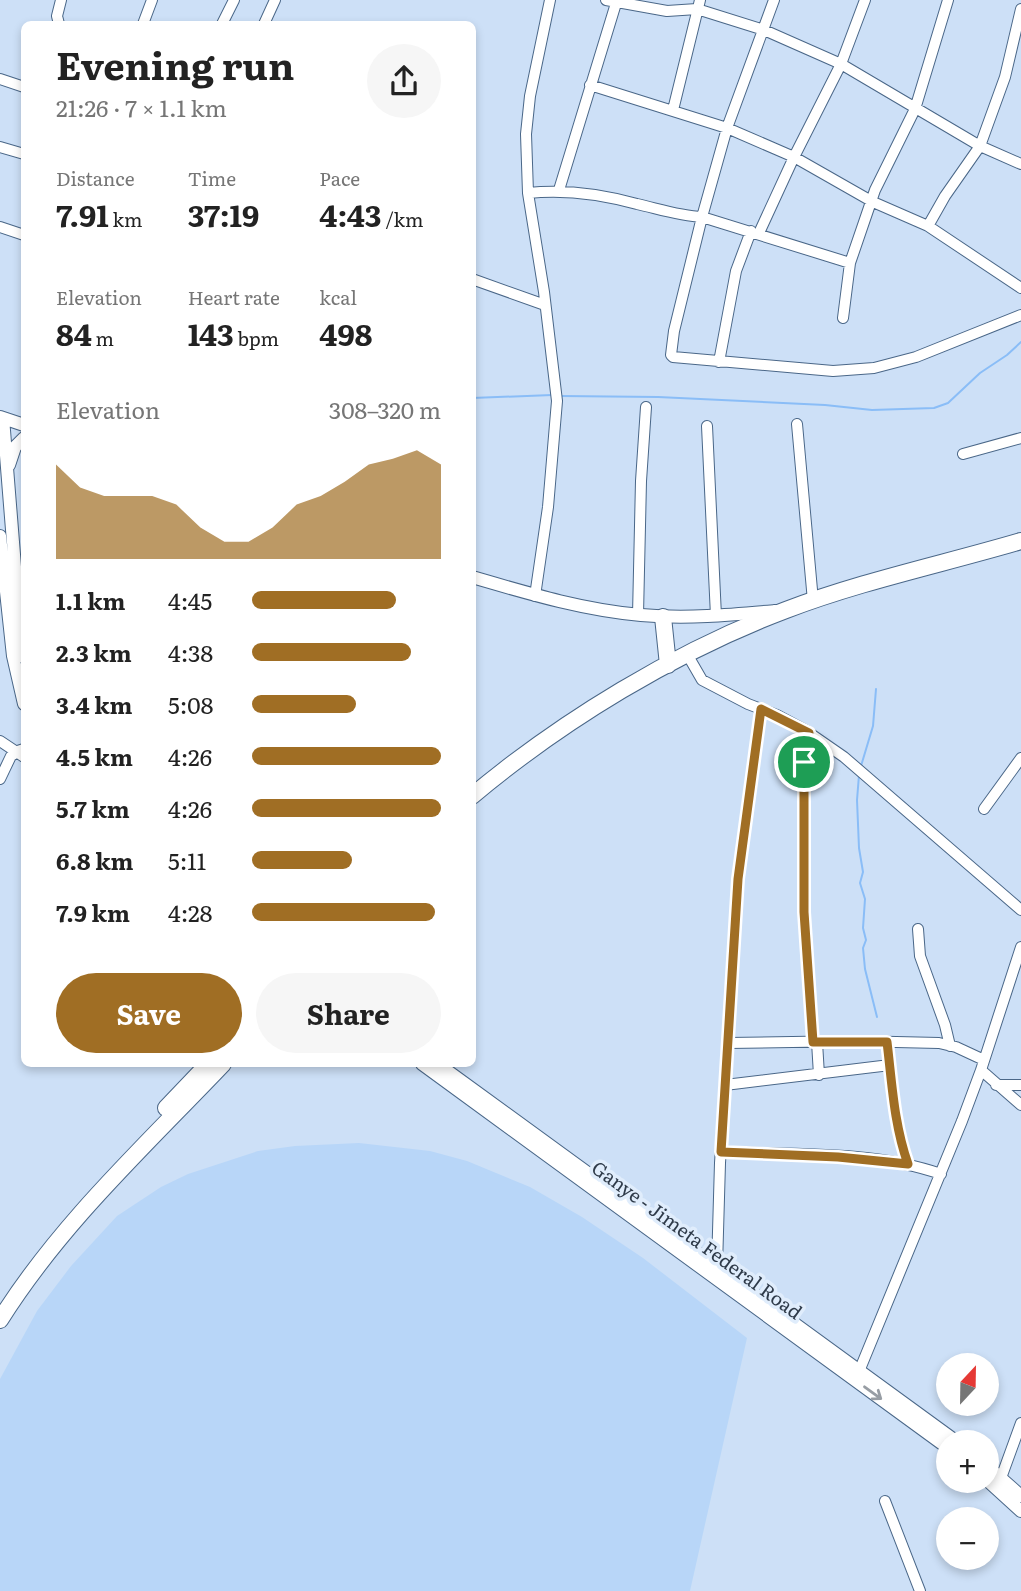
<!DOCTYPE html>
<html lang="en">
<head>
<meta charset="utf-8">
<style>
	:root { --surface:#fff; --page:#f6f6f6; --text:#222; --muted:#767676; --accent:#a06e24 }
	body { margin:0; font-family:Literata,serif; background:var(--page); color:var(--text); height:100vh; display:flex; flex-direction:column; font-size:26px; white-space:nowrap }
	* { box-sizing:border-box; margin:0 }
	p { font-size:23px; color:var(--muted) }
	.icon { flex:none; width:38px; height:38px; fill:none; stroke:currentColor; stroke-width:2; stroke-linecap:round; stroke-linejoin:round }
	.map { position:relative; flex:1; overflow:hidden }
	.sheet { position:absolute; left:21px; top:21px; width:455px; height:1046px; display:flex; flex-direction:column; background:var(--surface); border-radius:10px; box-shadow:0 4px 10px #0003 }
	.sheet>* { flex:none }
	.needle { width:46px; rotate:22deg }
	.controls { position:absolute; left:936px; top:1353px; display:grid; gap:14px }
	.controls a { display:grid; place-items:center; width:63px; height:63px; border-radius:50%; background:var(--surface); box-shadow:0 4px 10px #0003; font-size:35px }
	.pin { position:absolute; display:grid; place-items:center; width:60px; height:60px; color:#fff; margin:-30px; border:4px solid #fff; border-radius:50%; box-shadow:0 2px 7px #0007 }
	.round { display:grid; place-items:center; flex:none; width:74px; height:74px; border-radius:37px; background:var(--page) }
	.headline { display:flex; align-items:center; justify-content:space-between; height:119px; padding:0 35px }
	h1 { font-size:38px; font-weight:700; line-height:52px }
	.figures { display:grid; grid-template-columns:repeat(3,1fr); gap:10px; height:119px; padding:7px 35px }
	.figures div { display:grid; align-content:center }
	.figures b { font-size:30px; font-weight:700 }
	.figures small { font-size:19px; font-weight:400 }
	.figures p { font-size:19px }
	.chart { height:196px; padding:14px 35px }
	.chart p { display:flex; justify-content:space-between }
	.chart svg { width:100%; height:126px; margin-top:7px; fill:var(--accent); opacity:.7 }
	.cta { display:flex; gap:14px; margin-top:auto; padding:14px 35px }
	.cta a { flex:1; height:80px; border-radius:42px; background:var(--accent); color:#fff; font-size:28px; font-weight:700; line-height:80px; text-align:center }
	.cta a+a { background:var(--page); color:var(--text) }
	ul { padding:0 35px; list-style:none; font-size:23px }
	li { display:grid; grid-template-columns:112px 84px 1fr; align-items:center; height:52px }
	li i { height:18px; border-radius:9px; background:var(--accent) }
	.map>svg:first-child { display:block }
	.built { fill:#b8d6f8 }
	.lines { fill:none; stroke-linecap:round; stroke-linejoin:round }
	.stream { stroke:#8abdf7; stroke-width:2 }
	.minor-casing { stroke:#4a6788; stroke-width:12 }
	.major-casing { stroke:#4a6788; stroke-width:14 }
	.highway-casing { stroke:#4a6788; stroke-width:18 }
	.minor { stroke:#fff; stroke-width:10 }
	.major { stroke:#fff; stroke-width:12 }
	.highway { stroke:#fff; stroke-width:16 }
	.oneway { stroke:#979da4 }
	.route-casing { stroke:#fff; stroke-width:14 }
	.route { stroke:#a06e24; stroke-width:9 }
	.labels { text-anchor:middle; stroke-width:7; stroke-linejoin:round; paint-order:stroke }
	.street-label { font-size:19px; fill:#2f3b4a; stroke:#e0edfc }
</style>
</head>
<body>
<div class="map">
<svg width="1021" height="1591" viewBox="0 0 1021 1591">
	<rect width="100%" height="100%" fill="#cde0f7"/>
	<path class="built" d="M359 1143 430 1151 467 1161 530 1187 582 1217 643 1258 747 1338 690 1591H0V1379L37 1311 71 1266 117 1216 161 1187 188 1174 258 1151 295 1146Z"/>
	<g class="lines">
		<path class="stream" d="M561 396 658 397 825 405 872 410 934 408 948 403 980 373 1007 355 1021 342
			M472 398 552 395
			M861 766 873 726 876 689
			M859 775 857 800 859 848 863 872 860 883 865 899 863 928 866 940 863 948 865 969 877 1017"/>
		<defs>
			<path id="minor" d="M606 0 667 11 697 9 764 30 841 64 980 146 1021 164
				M774 0 727 128 702 217 674 331 671 355 673 357 833 371 874 368 916 357 1021 315
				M59 24 57 16 61 0
				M143 24 152 0
				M222 24 234 0
				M264 24 275 0
				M0 79 24 87
				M590 85 727 128 794 157 873 202 928 226 1021 288
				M673 110 700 0
				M0 147 24 154
				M559 190 617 0
				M528 193C565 189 601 194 637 204 659 209 680 216 702 217L850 263
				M928 226 945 196 980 146 1005 77 1021 9
				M0 227 24 235
				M759 233 794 157 841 64 865 0
				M472 279 545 305
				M843 318 850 263 875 190 915 109 948 0
				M719 362 736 271 751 231
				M797 424 813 601
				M707 426 716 616
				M963 454 1021 438
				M535 596 548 507 557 401 544 292 528 193 526 134 530 96 550 0
				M638 615 641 481 646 407
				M687 654 702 680 748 704 777 715 805 730 844 757 1021 910
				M809 733 804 762V912L813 1042
				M0 741 24 757
				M0 779 11 756 18 752
				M984 809 1021 758
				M918 929 920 956 945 1025 950 1046
				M817 1042 819 1075
				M887 1042C892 1083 894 1125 908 1164
				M728 1043 853 1041 939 1043 956 1047 984 1060
				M981 1070 1021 1105
				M725 1085 890 1065
				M996 1085H1021
				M721 1152C793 1155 872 1150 941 1174
				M717 1266 720 1163 738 879 761 709
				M860 1369 962 1121 981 1070 1021 947
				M1001 1478 1021 1423
				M885 1501 920 1591"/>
			<path id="major" d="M0 417 24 425
				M3 418 20 629 24 657
				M9 465 15 447 24 438
				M0 536 13 656 24 704
				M472 577C527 593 583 610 641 615 686 619 730 615 775 611
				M18 752 24 750
				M422 1064 948 1448
				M438 1064 957 1442
				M987 1466 1021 1496
				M987 1480 1021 1511"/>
			<path id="highway" d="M663 617 668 665
				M472 796C563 720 675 652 786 610 862 581 943 564 1021 541
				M166 1108 208 1064
				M0 1320C61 1223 145 1146 223 1064"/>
		</defs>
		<use href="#minor" class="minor-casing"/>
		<use href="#major" class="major-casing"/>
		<use href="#highway" class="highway-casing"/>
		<use href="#minor" class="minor"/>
		<use href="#major" class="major"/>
		<use href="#highway" class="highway"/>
	</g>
	<defs><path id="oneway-shaft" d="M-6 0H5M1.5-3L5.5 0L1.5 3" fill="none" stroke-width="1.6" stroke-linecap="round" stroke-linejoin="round" transform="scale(1.75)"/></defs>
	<use class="oneway" href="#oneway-shaft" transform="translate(873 1393) rotate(36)"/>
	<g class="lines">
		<defs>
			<path id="route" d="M761 709 809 733 804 762V912L813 1042H887C892 1083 894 1125 908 1164L838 1157 721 1152 738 879Z"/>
		</defs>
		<use href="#route" class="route-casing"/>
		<use href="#route" class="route"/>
	</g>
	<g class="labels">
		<g class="street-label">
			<text transform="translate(697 1240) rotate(36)" y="7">Ganye - Jimeta Federal Road</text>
		</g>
	</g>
</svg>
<div class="controls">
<a><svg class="needle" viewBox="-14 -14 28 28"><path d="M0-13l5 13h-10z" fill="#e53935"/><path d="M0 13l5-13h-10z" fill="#767676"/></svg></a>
<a>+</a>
<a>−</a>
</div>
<div class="pin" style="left:804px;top:762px;background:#1e9e55"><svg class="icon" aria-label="arrive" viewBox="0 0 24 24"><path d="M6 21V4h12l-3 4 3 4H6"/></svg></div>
<section class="sheet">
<div class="headline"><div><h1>Evening run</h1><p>21:26 · 7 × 1.1 km</p></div><a class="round"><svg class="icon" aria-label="share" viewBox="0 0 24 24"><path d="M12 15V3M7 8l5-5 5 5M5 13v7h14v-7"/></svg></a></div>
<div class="figures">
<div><p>Distance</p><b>7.91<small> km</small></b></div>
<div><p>Time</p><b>37:19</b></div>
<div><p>Pace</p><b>4:43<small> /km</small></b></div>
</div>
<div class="figures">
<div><p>Elevation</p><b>84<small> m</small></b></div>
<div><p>Heart rate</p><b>143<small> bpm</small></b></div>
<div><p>kcal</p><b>498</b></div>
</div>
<div class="chart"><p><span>Elevation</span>308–320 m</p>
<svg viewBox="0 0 160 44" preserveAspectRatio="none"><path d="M0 44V11L10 19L20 22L30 22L40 22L50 25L60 33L70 38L80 38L90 33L100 25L110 22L120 17L130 11L140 9L150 6L160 11V44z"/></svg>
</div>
<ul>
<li><b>1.1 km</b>4:45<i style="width:76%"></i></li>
<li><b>2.3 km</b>4:38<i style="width:84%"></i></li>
<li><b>3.4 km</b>5:08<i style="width:55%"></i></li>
<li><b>4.5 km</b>4:26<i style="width:100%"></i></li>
<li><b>5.7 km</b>4:26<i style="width:100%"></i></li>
<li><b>6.8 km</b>5:11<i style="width:53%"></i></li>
<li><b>7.9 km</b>4:28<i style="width:97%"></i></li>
</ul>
<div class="cta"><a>Save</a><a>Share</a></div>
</section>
</div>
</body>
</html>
